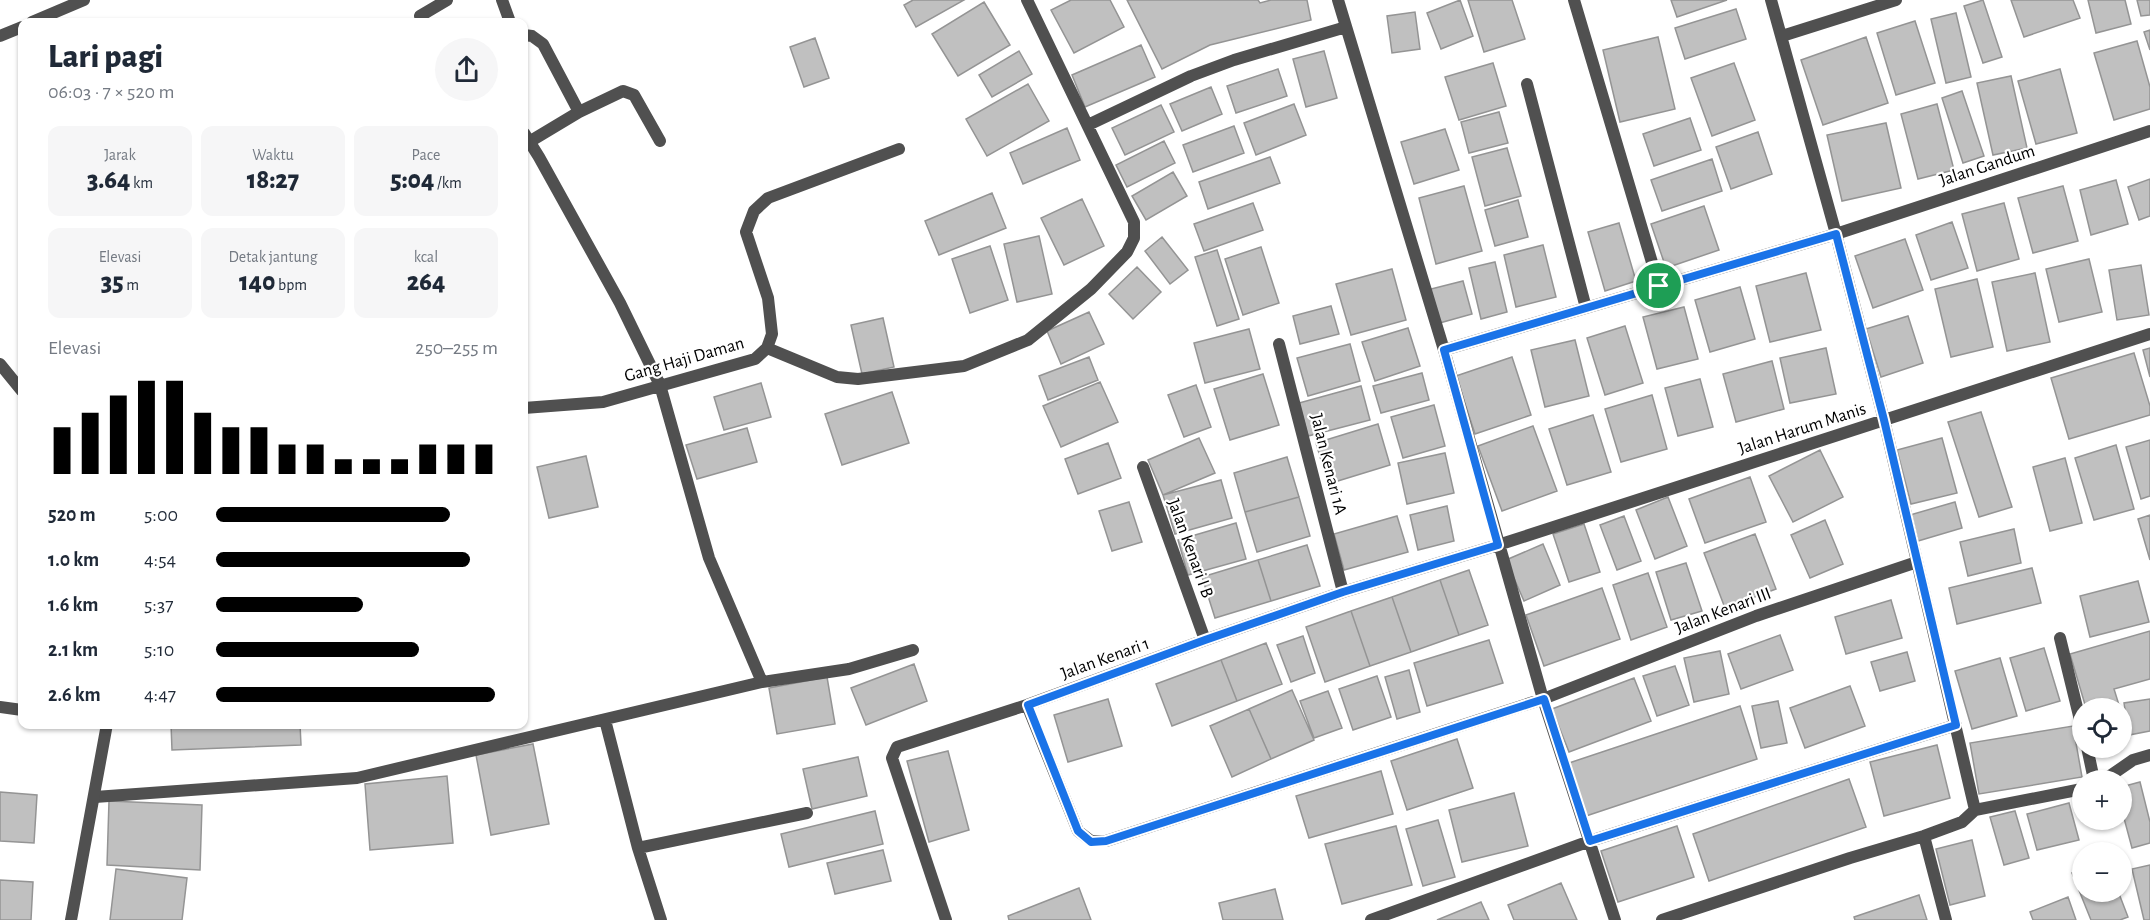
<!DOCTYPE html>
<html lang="id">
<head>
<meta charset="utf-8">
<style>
	:root { --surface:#fff; --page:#f6f6f7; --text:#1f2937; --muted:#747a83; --accent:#000 }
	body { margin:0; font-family:"Alegreya Sans",sans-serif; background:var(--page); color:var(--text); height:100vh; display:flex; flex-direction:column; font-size:22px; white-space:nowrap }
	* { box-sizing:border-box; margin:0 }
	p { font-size:20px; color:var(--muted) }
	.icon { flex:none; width:33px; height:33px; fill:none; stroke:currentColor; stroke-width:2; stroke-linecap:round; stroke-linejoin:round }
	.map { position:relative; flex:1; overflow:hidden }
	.drawer { position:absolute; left:18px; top:18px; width:510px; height:711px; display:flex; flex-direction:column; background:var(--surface); border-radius:12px; box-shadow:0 2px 4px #0004 }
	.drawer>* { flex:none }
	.fabs { position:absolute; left:2072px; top:698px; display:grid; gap:12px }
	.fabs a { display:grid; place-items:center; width:60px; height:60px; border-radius:50%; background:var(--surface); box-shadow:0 2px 4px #0004; font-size:30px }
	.pin { position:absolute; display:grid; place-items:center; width:51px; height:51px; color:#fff; margin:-26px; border:3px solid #fff; border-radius:50%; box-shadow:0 2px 6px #0007 }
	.round { display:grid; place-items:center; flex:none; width:63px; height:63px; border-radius:32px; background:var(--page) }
	.headline { display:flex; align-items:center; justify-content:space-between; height:102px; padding:0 30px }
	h1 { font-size:33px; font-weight:800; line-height:45px }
	.figures { display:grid; grid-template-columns:repeat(3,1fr); gap:9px; height:102px; padding:6px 30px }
	.figures div { display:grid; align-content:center; border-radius:12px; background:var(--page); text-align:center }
	.figures b { font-size:26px; font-weight:800 }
	.figures small { font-size:16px; font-weight:400 }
	.figures p { font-size:16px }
	.chart { height:168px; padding:12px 30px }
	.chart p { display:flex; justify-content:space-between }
	.chart svg { width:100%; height:108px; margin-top:6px; stroke:var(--accent); stroke-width:6 }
	ul { padding:0 30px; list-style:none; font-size:20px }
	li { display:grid; grid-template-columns:96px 72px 1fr; align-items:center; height:45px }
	li i { height:15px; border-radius:8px; background:var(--accent) }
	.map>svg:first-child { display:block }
	.building { fill:#c0c0c0; stroke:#949494; stroke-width:1.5 }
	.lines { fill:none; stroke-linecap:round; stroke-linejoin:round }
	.service { stroke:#505050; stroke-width:12 }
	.minor { stroke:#505050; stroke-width:12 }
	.tertiary { stroke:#505050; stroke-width:12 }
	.route-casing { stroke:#fff; stroke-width:12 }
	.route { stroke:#1a73e8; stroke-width:8 }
	.labels { text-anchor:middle; stroke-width:4.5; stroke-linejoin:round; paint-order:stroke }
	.street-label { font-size:18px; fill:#000; stroke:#fff }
</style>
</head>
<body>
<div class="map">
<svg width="2150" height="920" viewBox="0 0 2150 920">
	<rect width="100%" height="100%" fill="#fff"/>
	<path class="building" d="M913 0H964L916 27 904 5Z
		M1071 0H1110L1124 27 1074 53 1051 10Z
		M1127 0H1258L1260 3 1271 0H1307L1311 20 1210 45 1162 69Z
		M1460 0 1473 36 1441 49 1427 13Z
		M1468 0H1512L1525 39 1484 52Z
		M1671 0H1727L1677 17Z
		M1983 0 2002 57 1983 63 1964 6Z
		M2011 0H2073L2080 18 2024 37Z
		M2088 0H2125L2131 24 2096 33Z
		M2137 0H2150V15L2141 16Z
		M984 2 1010 45 958 76 932 34Z
		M1736 9 1746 39 1685 59 1675 28Z
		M1415 12 1420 49 1392 53 1387 16Z
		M1956 13 1971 77 1946 83 1931 19Z
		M1915 21 1935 83 1896 95 1877 33Z
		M2150 30V50L2144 32Z
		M1658 37 1675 109 1620 122 1603 50Z
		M1866 37 1888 103 1823 125 1801 60Z
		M815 38 829 78 804 87 790 47Z
		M2137 41 2150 87V109L2114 120 2094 53Z
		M1141 45 1155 77 1085 107 1072 75Z
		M1019 51 1032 74 992 97 979 75Z
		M1324 51 1337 98 1306 107 1293 59Z
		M1493 63 1506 106 1459 120 1445 77Z
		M1734 63 1755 120 1712 136 1691 78Z
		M1278 69 1287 96 1236 113 1227 86Z
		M2060 69 2077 133 2036 144 2018 81Z
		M2011 76 2027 148 1993 155 1977 83Z
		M1028 84 1049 121 987 156 966 119Z
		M1211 87 1222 114 1182 131 1170 104Z
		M1962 91 1984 156 1963 163 1942 98Z
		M1294 104 1306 135 1256 155 1244 123Z
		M1937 104 1954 170 1918 179 1901 114Z
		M1161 105 1174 132 1125 155 1112 128Z
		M1499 112 1508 143 1469 153 1461 122Z
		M1690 118 1701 150 1654 166 1643 134Z
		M1886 123 1901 188 1842 201 1827 135Z
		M1234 126 1244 153 1193 172 1183 145Z
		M1067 128 1080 160 1023 184 1010 153Z
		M1445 129 1459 170 1414 184 1401 142Z
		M1758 132 1772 174 1731 189 1716 147Z
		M1164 141 1175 163 1127 187 1116 165Z
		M1507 148 1521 196 1485 206 1472 157Z
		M1270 157 1280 183 1208 209 1199 182Z
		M1712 159 1722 191 1662 211 1651 180Z
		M1173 172 1187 196 1146 220 1132 196Z
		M2150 179V216L2139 220 2128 187Z
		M2116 180 2128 224 2091 235 2080 190Z
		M1464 186 1482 251 1436 264 1419 198Z
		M2063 186 2078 241 2033 253 2018 198Z
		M992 193 1006 228 939 255 925 221Z
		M1082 199 1104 246 1064 265 1041 218Z
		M1518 200 1528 237 1495 246 1485 210Z
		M1253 203 1263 230 1204 251 1194 224Z
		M2004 203 2019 259 1977 271 1962 214Z
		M1704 206 1719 250 1666 268 1651 224Z
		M1952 222 1968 268 1931 280 1916 235Z
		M1619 223 1636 281 1605 291 1588 232Z
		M1039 236 1052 294 1017 302 1004 244Z
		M1162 237 1188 270 1170 284 1145 251Z
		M1905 239 1923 290 1873 308 1855 256Z
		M1543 245 1556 297 1516 307 1504 255Z
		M990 246 1008 300 970 313 952 259Z
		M1261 247 1279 303 1243 315 1225 259Z
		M1217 250 1239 319 1217 326 1195 257Z
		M2089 259 2102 312 2059 322 2046 269Z
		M1495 262 1507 312 1481 319 1469 268Z
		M2141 265 2149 315 2117 320 2109 270Z
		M1137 267 1161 292 1133 319 1109 294Z
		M1392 269 1406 320 1351 335 1336 284Z
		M1806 273 1821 330 1770 342 1756 286Z
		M2035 273 2050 342 2007 351 1992 282Z
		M1977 279 1993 347 1951 357 1935 289Z
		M1463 281 1472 314 1436 324 1427 290Z
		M1740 287 1755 339 1710 352 1695 300Z
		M1331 306 1339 334 1300 344 1293 316Z
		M1684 307 1698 359 1657 369 1643 317Z
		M1089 312 1104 344 1061 364 1047 331Z
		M1908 316 1923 363 1881 377 1866 329Z
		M883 318 894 367 862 374 851 325Z
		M1625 326 1643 383 1605 395 1587 338Z
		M1408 328 1420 366 1375 381 1362 342Z
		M1249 329 1260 369 1205 383 1194 343Z
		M1575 340 1589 396 1545 407 1531 350Z
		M1350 344 1360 381 1308 396 1297 358Z
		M1826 348 1836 394 1790 403 1780 358Z
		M2150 348V377L2143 350Z
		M2134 353 2150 406V415L2069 439 2051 378Z
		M1089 357 1098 380 1048 400 1039 376Z
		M1512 357 1531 415 1475 434 1456 376Z
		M1772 361 1784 409 1736 422 1723 374Z
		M1422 373 1429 400 1381 413 1373 386Z
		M1263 374 1279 425 1230 440 1214 389Z
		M1700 379 1713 427 1678 436 1665 388Z
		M1100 382 1118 422 1061 447 1043 406Z
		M761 383 771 417 724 430 714 397Z
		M1196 385 1211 427 1184 437 1168 395Z
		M1361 386 1370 420 1308 436 1299 403Z
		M892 392 909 443 842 465 825 414Z
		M1652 395 1667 449 1621 462 1605 409Z
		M1434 405 1445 446 1403 458 1391 417Z
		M1981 412 2012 507 1979 517 1948 422Z
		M1593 415 1611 472 1567 485 1549 429Z
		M1378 424 1390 465 1328 484 1316 443Z
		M1533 426 1557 491 1502 511 1478 446Z
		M747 428 757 462 697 479 686 445Z
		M1199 438 1215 473 1163 495 1148 460Z
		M1942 438 1957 493 1911 504 1897 450Z
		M2150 440V496L2141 499 2126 447Z
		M1108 443 1121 478 1078 494 1065 459Z
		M2116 445 2134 509 2094 520 2075 458Z
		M1820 450 1843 497 1793 522 1769 476Z
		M1445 453 1454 493 1407 504 1398 463Z
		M586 456 598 507 549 518 537 467Z
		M1287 457 1299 497 1245 512 1234 473Z
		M2065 458 2082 523 2050 531 2033 467Z
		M1750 477 1766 522 1705 543 1689 499Z
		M1221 480 1232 518 1175 534 1163 495Z
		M1299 497 1310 536 1257 552 1245 512Z
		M1668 497 1687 546 1655 559 1636 510Z
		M1129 502 1142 542 1112 551 1099 511Z
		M1955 502 1962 528 1918 541 1910 515Z
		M1447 506 1454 541 1418 550 1410 515Z
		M2150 515V560L2138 519Z
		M1397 516 1408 552 1344 570 1334 534Z
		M1624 516 1641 561 1617 570 1600 525Z
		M1825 520 1843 564 1810 578 1791 535Z
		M1236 523 1246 559 1188 575 1178 540Z
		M1584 524 1600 572 1569 582 1553 534Z
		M2014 529 2021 563 1968 576 1960 542Z
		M1755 534 1776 589 1725 608 1704 553Z
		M1543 544 1560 585 1524 601 1506 560Z
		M1307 545 1320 586 1271 601 1258 560Z
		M1258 560 1271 601 1215 618 1202 577Z
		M1686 563 1702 611 1671 620 1656 572Z
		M2032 568 2041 603 1957 624 1949 588Z
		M1469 570 1488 625 1459 635 1440 580Z
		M1648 573 1667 627 1631 640 1613 585Z
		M1440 580 1459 635 1411 652 1392 597Z
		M2138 581 2149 622 2090 637 2080 596Z
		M1602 588 1620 639 1544 666 1526 615Z
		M1392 597 1411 652 1370 666 1351 611Z
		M1891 600 1902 638 1846 654 1835 617Z
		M1351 611 1370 666 1325 682 1306 627Z
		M2150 631V679L2114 689 2119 705 2110 708H2086L2070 654Z
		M1780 635 1793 670 1741 689 1728 654Z
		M1303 636 1315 673 1291 682 1277 645Z
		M1489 640 1503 683 1427 706 1414 663Z
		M1266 643 1282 684 1237 701 1221 660Z
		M2044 648 2060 701 2026 711 2010 658Z
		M1720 651 1729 694 1694 702 1684 658Z
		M1907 652 1915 681 1880 691 1871 662Z
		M2000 658 2017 716 1972 729 1955 671Z
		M1221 660 1237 701 1172 726 1156 684Z
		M914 664 927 701 866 725 851 688Z
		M1675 666 1689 705 1657 716 1643 676Z
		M1409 670 1420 712 1397 719 1385 677Z
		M1377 676 1391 717 1353 730 1339 689Z
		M827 677 835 724 777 734 769 688Z
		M1634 678 1651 721 1569 752 1552 709Z
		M1850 686 1865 726 1805 748 1790 708Z
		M1292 690 1314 740 1271 759 1249 709Z
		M1328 691 1342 728 1314 738 1300 701Z
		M1108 699 1122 746 1068 762 1054 715Z
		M2150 699V731L2129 735 2124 703Z
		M1778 701 1787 743 1761 748 1752 706Z
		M1740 706 1757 759 1586 816 1569 763Z
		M1249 709 1271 759 1232 777 1210 726Z
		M171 724H300L301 745 172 750Z
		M2073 726 2082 777 1979 794 1970 743Z
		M1457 739 1473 788 1407 810 1391 761Z
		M533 744 549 824 491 835 476 755Z
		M1937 745 1950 798 1884 816 1870 762Z
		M948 751 969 830 929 842 907 761Z
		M858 757 867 796 812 809 803 769Z
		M1381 771 1393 814 1309 838 1296 796Z
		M447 776 453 843 370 850 365 784Z
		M1849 779 1866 827 1709 881 1693 834Z
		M2140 782 2150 822V843L2132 848 2121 807V787Z
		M0 792 37 795 34 843 0 841Z
		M1514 793 1528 846 1462 862 1449 810Z
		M109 801 202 805 200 870 107 865Z
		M2069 803 2079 840 2037 850 2027 814Z
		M875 811 883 844 789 867 781 834Z
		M2015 811 2029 858 2004 865 1990 817Z
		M1438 820 1455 877 1423 886 1406 829Z
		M1396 826 1412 885 1342 904 1325 844Z
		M1677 826 1694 877 1618 902 1601 851Z
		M1972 840 1985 896 1950 905 1936 849Z
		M883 850 891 881 835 894 827 863Z
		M2150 865V920H2144L2132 869Z
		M116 869 187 878 182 920H110Z
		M2082 869V891H2118L2128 917 2120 920H2091L2072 873Z
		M0 880 33 882 31 920H0Z
		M1561 883 1577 920H1514L1508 905Z
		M1079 888 1091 920H1009L1008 916Z
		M1275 889 1283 920H1223L1219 903Z
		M1919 895 1927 920H1855L1854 917Z
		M2068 897 2076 920H2033L2030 912Z
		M1481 902 1489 920H1437Z"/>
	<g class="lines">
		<path class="service" d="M502 0 510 22
			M420 16 447 0
			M524 35 532 36 543 44 579 112
			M529 142 579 112 623 91 634 95 660 141"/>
		<path class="minor" d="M1338 0 1444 350 1543 699 1615 920
			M1574 0 1659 286
			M1771 0 1836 234 1884 420 1975 810
			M32 22 84 0
			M0 36 22 27
			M1782 36 1896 0
			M1527 84 1586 308
			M1088 125 1191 76 1234 60 1346 27
			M524 133 539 157 620 303 660 385 709 558 762 682
			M1279 344 1343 592
			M767 348 837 377 858 379 964 366 1028 340 1091 289 1127 252 1134 238V222L1027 0
			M1444 350 1836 234 2150 131
			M524 408 603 402 755 359 767 348 772 334 768 298 746 232 754 211 768 198 899 149
			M1143 467 1205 640
			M2060 638 2082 728
			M1027 705 1078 831 1091 841H1106L1543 699 1756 616 1917 562
			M0 707 22 710
			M605 720 638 848 661 920
			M2087 747 2094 780
			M2104 780 2133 760 2150 755
			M95 797 357 778 762 682 849 669 913 650
			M1924 836 1946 920
			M638 848 807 813
			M946 920 892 758 897 747 1027 705 1205 640 1343 592 1498 545 2150 334
			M1371 920 1590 841 1956 725
			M1662 920 1850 858 1924 836 1962 822 1975 810 2082 789"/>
		<path class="tertiary" d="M0 364 22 391
			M71 920 107 724"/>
	</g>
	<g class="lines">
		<defs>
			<path id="route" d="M1836 234 1884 420 1956 725 1590 841 1544 699 1106 841 1091 842 1078 831 1028 705 1205 640 1343 592 1498 545 1444 350Z"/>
		</defs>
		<use href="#route" class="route-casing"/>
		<use href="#route" class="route"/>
	</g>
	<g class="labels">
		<g class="street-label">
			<text transform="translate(1987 165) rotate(-18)" y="6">Jalan Gandum</text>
			<text transform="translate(684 359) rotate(-16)" y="6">Gang Haji Daman</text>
			<text transform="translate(1802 428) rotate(-18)" y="6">Jalan Harum Manis</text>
			<text transform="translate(1329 464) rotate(76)" y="6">Jalan Kenari 1A</text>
			<text transform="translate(1191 548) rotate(70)" y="6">Jalan Kenari I B</text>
			<text transform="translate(1723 610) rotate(-21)" y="6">Jalan Kenari III</text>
			<text transform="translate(1105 658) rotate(-20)" y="6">Jalan Kenari 1</text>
		</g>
	</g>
</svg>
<div class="fabs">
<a><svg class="icon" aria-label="locate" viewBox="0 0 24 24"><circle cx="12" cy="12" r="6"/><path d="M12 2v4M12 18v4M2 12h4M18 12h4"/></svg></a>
<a>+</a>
<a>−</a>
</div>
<div class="pin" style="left:1659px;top:286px;background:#1e9e55"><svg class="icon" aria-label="arrive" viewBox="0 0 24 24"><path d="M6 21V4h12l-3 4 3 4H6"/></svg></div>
<section class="drawer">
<div class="headline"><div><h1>Lari pagi</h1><p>06:03 · 7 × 520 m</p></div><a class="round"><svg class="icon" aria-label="share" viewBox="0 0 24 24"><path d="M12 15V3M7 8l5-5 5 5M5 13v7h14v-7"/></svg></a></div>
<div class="figures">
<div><p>Jarak</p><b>3.64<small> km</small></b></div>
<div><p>Waktu</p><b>18:27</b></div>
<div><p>Pace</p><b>5:04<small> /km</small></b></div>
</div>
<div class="figures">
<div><p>Elevasi</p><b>35<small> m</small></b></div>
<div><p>Detak jantung</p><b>140<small> bpm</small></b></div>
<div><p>kcal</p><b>264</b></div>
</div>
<div class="chart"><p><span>Elevasi</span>250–255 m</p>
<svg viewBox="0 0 160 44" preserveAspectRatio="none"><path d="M5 44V25M15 44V19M25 44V12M35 44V6M45 44V6M55 44V19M65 44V25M75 44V25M85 44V32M95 44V32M105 44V38M115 44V38M125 44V38M135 44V32M145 44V32M155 44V32"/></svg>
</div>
<ul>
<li><b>520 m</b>5:00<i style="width:83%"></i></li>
<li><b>1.0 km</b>4:54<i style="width:90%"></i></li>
<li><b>1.6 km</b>5:37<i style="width:52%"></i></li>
<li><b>2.1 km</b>5:10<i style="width:72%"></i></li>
<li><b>2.6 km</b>4:47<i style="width:99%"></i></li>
</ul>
</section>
</div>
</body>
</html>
